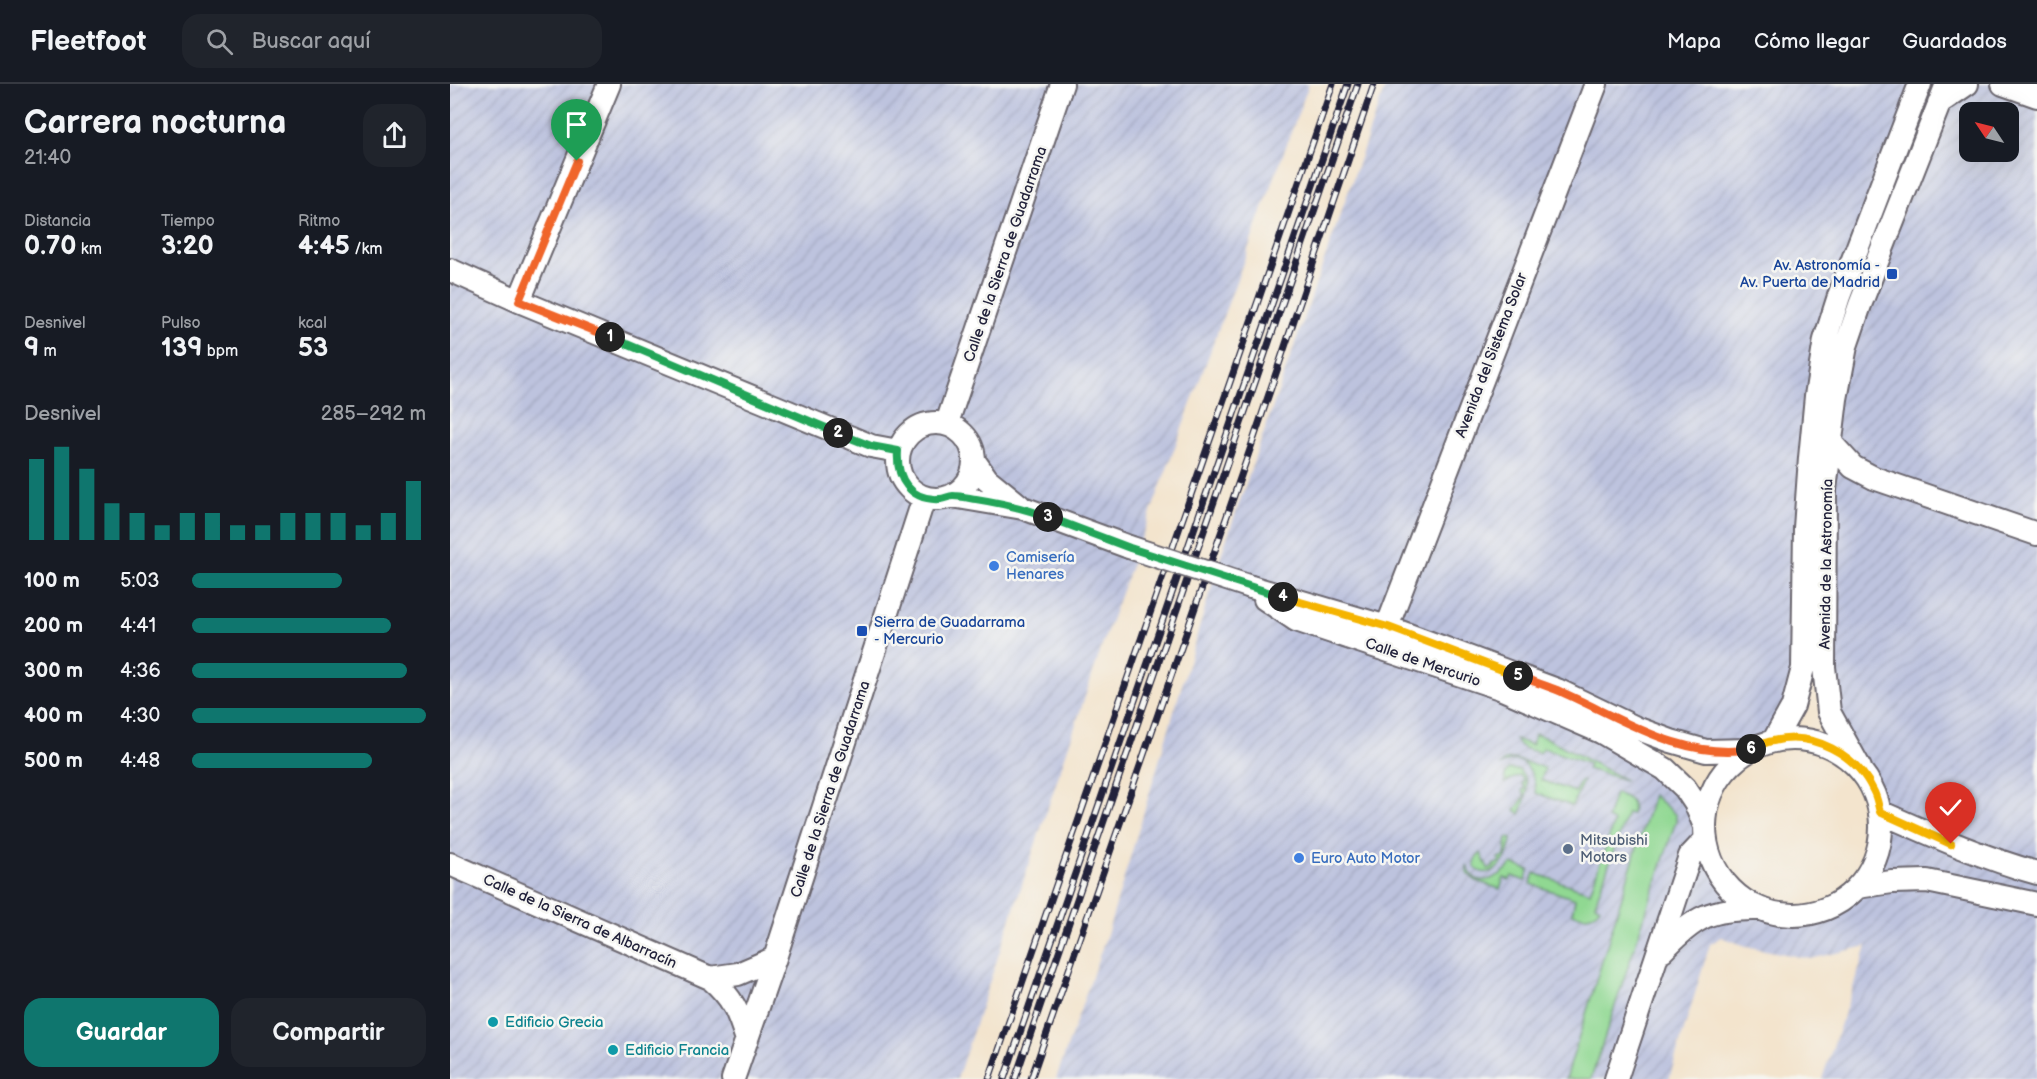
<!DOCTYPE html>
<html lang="es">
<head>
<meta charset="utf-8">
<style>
	:root { --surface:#171b24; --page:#20242c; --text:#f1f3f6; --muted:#9ea1a6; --line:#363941; --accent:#0f766e }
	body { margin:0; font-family:"Balsamiq Sans",sans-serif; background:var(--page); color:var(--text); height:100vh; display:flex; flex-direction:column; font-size:22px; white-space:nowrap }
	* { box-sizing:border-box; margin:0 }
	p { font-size:20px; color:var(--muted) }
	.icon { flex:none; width:33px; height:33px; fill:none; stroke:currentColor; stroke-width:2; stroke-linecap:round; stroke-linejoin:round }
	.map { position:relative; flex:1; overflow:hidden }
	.side { display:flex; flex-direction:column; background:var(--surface); width:450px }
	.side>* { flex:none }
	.needle { width:39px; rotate:305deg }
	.fabs { position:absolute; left:1509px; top:18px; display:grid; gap:12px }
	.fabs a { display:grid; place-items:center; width:60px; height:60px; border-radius:12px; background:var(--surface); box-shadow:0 6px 24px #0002; font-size:30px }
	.pin { position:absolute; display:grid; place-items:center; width:51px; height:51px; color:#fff; margin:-62px -26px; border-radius:50% 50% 50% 0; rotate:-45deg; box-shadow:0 0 6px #0007 }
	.pin .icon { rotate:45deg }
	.km { position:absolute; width:30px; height:30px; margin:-15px; border-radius:50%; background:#222; color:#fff; font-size:16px; line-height:30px; text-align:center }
	.round { display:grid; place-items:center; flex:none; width:63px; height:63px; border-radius:18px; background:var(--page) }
	.summary { display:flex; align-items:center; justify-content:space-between; height:102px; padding:0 24px }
	h1 { font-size:33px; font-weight:700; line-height:45px }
	.stats { display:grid; grid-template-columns:repeat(3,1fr); gap:9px; height:102px; padding:6px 24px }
	.stats div { display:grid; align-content:center }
	.stats b { font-size:26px; font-weight:700 }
	.stats small { font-size:16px; font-weight:400 }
	.stats p { font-size:16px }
	.chart { height:168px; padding:12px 24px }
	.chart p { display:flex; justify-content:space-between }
	.chart svg { width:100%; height:108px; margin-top:6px; stroke:var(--accent); stroke-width:6 }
	.primary-button { display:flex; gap:12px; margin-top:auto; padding:12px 24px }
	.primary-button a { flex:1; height:69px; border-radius:18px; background:var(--accent); color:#fff; font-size:24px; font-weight:700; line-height:69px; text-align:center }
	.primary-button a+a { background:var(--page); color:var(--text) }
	ul { padding:0 24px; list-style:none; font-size:20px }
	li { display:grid; grid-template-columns:96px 72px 1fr; align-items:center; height:45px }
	li i { height:15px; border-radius:8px; background:var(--accent) }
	header { display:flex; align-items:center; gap:36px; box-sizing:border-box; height:84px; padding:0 30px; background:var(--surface); border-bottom:2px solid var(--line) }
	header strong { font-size:28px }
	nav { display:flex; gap:33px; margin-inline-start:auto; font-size:21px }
	.search { width:420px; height:54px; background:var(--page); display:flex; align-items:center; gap:15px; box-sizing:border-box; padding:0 21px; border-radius:18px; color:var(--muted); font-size:22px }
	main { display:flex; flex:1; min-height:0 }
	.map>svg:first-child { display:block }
	.industrial { fill:url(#industrial-furrows); fill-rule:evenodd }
	.green { fill:#90d892; stroke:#597d66; stroke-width:1.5 }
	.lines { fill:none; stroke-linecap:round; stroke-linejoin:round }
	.minor-casing { stroke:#6b666e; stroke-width:26 }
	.minor { stroke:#fff; stroke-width:22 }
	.rail-casing { stroke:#22223b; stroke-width:7 }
	.rail { stroke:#f6f6f2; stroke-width:4.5; stroke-dasharray:14; stroke-linecap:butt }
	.minor-bridge-casing { stroke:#6b666e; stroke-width:26; stroke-linecap:butt }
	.minor-bridge { stroke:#fff; stroke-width:22 }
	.split-1-casing { stroke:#fff; stroke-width:12 }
	.split-2-casing { stroke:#fff; stroke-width:12 }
	.split-3-casing { stroke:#fff; stroke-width:12 }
	.split-4-casing { stroke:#fff; stroke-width:12 }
	.split-5-casing { stroke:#fff; stroke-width:12 }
	.split-6-casing { stroke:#fff; stroke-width:12 }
	.split-7-casing { stroke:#fff; stroke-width:12 }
	.split-1 { stroke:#f0652b; stroke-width:8 }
	.split-2 { stroke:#22a559; stroke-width:8 }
	.split-3 { stroke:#22a559; stroke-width:8 }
	.split-4 { stroke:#22a559; stroke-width:8 }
	.split-5 { stroke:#f5b400; stroke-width:8 }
	.split-6 { stroke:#f0652b; stroke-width:8 }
	.split-7 { stroke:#f5b400; stroke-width:8 }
	.transit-dot { fill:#1a4fb4; stroke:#f6f6f2; stroke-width:2 }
	.shop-dot { fill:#3f7fe0; stroke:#f6f6f2; stroke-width:2 }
	.service-dot { fill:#5c6f8a; stroke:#f6f6f2; stroke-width:2 }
	.culture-dot { fill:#0f9aa8; stroke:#f6f6f2; stroke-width:2 }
	.labels { text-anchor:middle; stroke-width:5; stroke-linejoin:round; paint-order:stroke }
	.street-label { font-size:15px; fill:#22223b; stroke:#f6f6f2 }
	.transit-label { font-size:15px; fill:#164399; stroke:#f6f6f2; text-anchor:end }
	.shop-label { font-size:15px; fill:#366cbe; stroke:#f6f6f2; text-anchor:start }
	.service-label { font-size:15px; fill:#4e5e75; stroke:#f6f6f2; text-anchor:start }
	.culture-label { font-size:15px; fill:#0d838f; stroke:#f6f6f2; text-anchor:start }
</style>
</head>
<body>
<header>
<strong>Fleetfoot</strong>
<div class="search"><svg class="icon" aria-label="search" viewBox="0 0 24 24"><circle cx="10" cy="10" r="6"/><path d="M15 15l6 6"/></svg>Buscar aquí</div>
<nav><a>Mapa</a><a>Cómo llegar</a><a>Guardados</a></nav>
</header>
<main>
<section class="side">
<div class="summary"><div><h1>Carrera nocturna</h1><p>21:40</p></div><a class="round"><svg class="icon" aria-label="share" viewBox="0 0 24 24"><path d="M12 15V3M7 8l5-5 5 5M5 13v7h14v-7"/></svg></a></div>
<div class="stats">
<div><p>Distancia</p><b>0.70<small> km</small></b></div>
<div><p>Tiempo</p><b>3:20</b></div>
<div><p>Ritmo</p><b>4:45<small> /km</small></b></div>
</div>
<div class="stats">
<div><p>Desnivel</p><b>9<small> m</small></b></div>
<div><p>Pulso</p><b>139<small> bpm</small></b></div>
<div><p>kcal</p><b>53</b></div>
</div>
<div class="chart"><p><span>Desnivel</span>285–292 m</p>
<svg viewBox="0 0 160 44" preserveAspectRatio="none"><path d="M5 44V11M15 44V6M25 44V15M35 44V29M45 44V33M55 44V38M65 44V33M75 44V33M85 44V38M95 44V38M105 44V33M115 44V33M125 44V33M135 44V38M145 44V33M155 44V20"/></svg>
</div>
<ul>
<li><b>100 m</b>5:03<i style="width:64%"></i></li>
<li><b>200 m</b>4:41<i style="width:85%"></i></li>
<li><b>300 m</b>4:36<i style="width:92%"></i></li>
<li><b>400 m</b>4:30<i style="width:100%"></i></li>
<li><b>500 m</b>4:48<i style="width:77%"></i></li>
</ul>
<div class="primary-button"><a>Guardar</a><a>Compartir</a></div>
</section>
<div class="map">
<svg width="1587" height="995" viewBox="0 0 1587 995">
	<defs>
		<pattern id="industrial-furrows" width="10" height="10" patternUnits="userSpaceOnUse" patternTransform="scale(1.5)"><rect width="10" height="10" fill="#bdc3de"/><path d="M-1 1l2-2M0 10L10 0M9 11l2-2" fill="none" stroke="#a2a7bf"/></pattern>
	</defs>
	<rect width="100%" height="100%" fill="#f6f6f2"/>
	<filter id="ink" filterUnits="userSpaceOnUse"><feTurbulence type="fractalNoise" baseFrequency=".0167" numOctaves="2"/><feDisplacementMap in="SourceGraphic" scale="12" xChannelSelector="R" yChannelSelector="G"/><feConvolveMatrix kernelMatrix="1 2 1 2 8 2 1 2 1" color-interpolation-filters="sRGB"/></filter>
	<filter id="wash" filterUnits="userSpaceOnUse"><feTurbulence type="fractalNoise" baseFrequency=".008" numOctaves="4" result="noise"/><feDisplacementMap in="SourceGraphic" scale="24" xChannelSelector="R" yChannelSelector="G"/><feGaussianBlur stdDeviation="1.35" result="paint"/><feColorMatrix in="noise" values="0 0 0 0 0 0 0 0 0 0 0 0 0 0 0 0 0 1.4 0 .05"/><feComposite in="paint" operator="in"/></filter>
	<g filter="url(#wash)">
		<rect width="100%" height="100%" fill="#f3e4cd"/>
		<path class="industrial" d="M0 0H859L656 550 507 995H0Z
			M936 0H1470L1389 212 1353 584 1324 656 1299 666 1256 667 1050 604 1215 685 1255 756 1260 774 1269 793 1288 813 1309 825 1334 831 1358 830 1380 823 1407 803 1422 781 1430 758V728L1424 707 1379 628 1386 315 1497 0H1587V995H1372L1417 862 1360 875 1295 862 1272 853 1260 860 1219 995H606L658 847 772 468ZM1520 28H1558V68H1520Z"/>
		<path class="green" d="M1085 650 1097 654 1175 696 1137 685 1139 680 1093 664 1090 669C1081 666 1069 665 1065 655L1082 661Z
			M1064 675 1095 684 1091 696 1125 708 1130 697H1133L1122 722 1086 709C1085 689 1073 666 1050 682L1055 676Z
			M1059 685 1069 686C1083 699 1076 715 1070 730L1065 726 1075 712 1072 706 1075 705 1072 698 1074 697 1070 691 1055 699V690Z
			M1165 709C1177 713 1185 716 1182 730L1177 729 1145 820 1150 823C1142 835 1134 833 1122 829L1125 815 1081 800 1084 789 1140 808 1164 738 1157 735Z
			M1203 711 1226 731V737L1141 995H1116Z
			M1057 754H1062C1060 762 1058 771 1053 778 1046 788 1031 794 1024 781L1026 774 1031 769 1038 785 1044 783 1043 781 1050 778 1048 774 1055 772Z
			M1062 780 1079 786 1075 797 1062 792 1060 796 1054 794 1050 805 1026 797 1017 789V781C1025 808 1049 794 1062 780Z"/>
	</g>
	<g filter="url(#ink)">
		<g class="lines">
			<defs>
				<path id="minor" d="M1553 0 1587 12
					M1489 19 1517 0
					M0 186 69 217 421 362 448 367
					M69 217 159 0
					M448 377a38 38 0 1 1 76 0a38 38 0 1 1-76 0Z
					M497 339 612 0
					M1382 360 1403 383 1424 394 1587 450
					M525 378 537 395 569 421
					M502 412 573 424 679 463
					M801 503 937 543 1107 606 1186 644 1221 657 1256 667 1299 666
					M815 515 846 536 1050 604 1151 648 1215 685 1235 704 1245 719 1254 740
					M885 549 925 548 937 543 1146 0
					M1255 743a88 88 0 1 1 176 0a88 88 0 1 1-176 0Z
					M1324 656 1343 622 1353 584 1355 444 1360 374 1366 312 1375 256 1389 212 1470 0
					M1410 684 1379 628 1374 583 1375 406 1386 315 1396 262 1410 221 1497 0
					M1430 728C1482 751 1533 774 1587 789
					M0 780 260 894C283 914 288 927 297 956
					M1407 803 1442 798 1477 797 1587 820
					M1213 866C1246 832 1261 824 1309 825
					M260 894 288 890 325 874
					M283 995 325 874 474 414
					M1166 995 1240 772 1255 756"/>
			</defs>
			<use href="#minor" class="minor-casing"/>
			<use href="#minor" class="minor"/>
			<defs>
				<path id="rail" d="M539 995 883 0
					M554 995 898 0
					M565 995 908 0
					M581 995 803 357 924 0"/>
			</defs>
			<use href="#rail" class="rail-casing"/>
			<use href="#rail" class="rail"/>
			<defs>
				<path id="minor-bridge" d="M679 463 801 503"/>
			</defs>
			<use href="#minor-bridge" class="minor-bridge-casing"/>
			<use href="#minor-bridge" class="minor-bridge"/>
		</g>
	</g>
	<g class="lines" filter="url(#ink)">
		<defs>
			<path id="split-1" d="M127 77 69 217 160 253"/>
			<path id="split-2" d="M160 253 388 349"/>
			<path id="split-3" d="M388 349 421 362 448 367C446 394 460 417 490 415 494 415 499 412 503 412 511 412 519 414 526 415 551 419 574 424 598 433"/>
			<path id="split-4" d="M598 433 680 464 833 513"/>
			<path id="split-5" d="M833 513 938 543 1068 592"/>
			<path id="split-6" d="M1068 592C1081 596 1094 601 1107 606 1168 632 1231 677 1301 665"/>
			<path id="split-7" d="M1301 665C1308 662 1315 658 1323 657 1363 647 1406 670 1423 706 1427 713 1428 721 1430 728L1501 760"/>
		</defs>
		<use href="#split-1" class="split-1-casing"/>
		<use href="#split-2" class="split-2-casing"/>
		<use href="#split-3" class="split-3-casing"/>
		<use href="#split-4" class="split-4-casing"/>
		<use href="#split-5" class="split-5-casing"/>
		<use href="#split-6" class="split-6-casing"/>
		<use href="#split-7" class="split-7-casing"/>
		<use href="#split-1" class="split-1"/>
		<use href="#split-2" class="split-2"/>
		<use href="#split-3" class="split-3"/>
		<use href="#split-4" class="split-4"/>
		<use href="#split-5" class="split-5"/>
		<use href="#split-6" class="split-6"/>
		<use href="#split-7" class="split-7"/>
	</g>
	<g class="transit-dot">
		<rect x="1436" y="184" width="12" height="12" rx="3"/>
		<rect x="406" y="541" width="12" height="12" rx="3"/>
	</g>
	<g class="shop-dot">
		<circle cx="544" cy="482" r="6"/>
		<circle cx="849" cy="774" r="6"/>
	</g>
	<circle class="service-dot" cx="1118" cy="765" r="6"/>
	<g class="culture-dot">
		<circle cx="43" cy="938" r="6"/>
		<circle cx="163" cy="966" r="6"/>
	</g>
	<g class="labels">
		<g class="street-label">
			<text transform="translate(555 170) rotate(-71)" y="5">Calle de la Sierra de Guadarrama</text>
			<text transform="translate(1041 271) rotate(-69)" y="5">Avenida del Sistema Solar</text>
			<text transform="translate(1376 480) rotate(-89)" y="5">Avenida de la Astronomía</text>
			<text transform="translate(973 578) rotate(19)" y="5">Calle de Mercurio</text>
			<text transform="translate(380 705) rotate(-72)" y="5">Calle de la Sierra de Guadarrama</text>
			<text transform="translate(130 837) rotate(24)" y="5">Calle de la Sierra de Albarracín</text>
		</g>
		<g class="transit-label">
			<text x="1430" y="186">Av. Astronomía -<tspan x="1430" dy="17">Av. Puerta de Madrid</tspan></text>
			<text x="424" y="543" text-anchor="start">Sierra de Guadarrama<tspan x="424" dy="17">- Mercurio</tspan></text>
		</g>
		<g class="shop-label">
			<text x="556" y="478">Camisería<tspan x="556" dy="17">Henares</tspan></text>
			<text x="861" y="779">Euro Auto Motor</text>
		</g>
		<g class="service-label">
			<text x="1130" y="761">Mitsubishi<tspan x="1130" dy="17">Motors</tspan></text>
		</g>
		<g class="culture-label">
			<text x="55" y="943">Edificio Grecia</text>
			<text x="175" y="971">Edificio Francia</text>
		</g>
	</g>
</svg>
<div class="fabs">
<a><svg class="needle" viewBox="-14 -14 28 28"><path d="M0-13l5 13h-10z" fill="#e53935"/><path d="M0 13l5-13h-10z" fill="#9ea1a6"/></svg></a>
</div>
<div class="pin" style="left:127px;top:77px;background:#1e9e55"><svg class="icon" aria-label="arrive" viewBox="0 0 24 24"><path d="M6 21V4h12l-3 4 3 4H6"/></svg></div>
<div class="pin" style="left:1501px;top:760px;background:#d93025"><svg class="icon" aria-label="check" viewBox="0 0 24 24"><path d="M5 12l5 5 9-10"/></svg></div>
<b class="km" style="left:160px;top:253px">1</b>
<b class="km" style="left:388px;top:349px">2</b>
<b class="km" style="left:598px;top:433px">3</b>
<b class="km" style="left:833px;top:513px">4</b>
<b class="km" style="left:1068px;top:592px">5</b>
<b class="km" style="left:1301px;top:665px">6</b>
</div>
</main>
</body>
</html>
